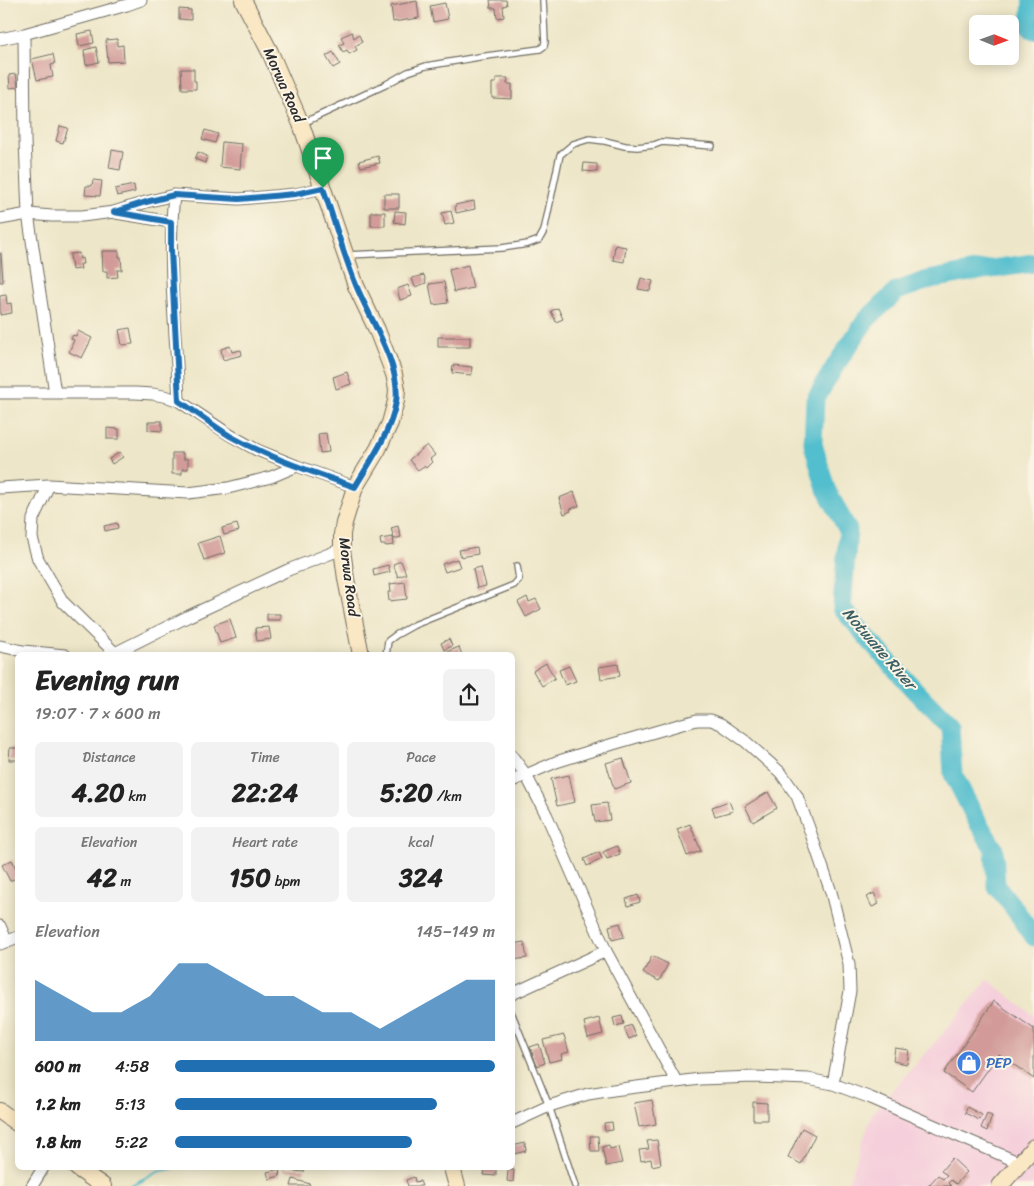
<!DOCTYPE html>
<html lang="en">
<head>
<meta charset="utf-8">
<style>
	:root { --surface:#fff; --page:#f2f2f2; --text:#222; --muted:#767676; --accent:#1f6fb2 }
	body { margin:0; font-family:Sriracha,sans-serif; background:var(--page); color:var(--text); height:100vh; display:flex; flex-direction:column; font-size:19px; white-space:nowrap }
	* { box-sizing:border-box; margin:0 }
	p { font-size:16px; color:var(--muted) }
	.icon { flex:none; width:28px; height:28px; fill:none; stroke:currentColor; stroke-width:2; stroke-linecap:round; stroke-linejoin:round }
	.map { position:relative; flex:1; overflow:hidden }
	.drawer { position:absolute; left:15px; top:652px; width:500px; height:518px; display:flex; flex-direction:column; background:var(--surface); border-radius:8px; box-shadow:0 2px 12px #0003 }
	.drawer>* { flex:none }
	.needle { width:32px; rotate:91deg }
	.buttons { position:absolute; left:969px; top:15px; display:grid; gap:10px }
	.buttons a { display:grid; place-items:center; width:50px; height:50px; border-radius:8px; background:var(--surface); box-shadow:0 2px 12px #0003; font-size:25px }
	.pin { position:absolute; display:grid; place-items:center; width:42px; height:42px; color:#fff; margin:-51px -21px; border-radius:50% 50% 50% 0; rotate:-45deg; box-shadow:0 0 5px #0007 }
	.pin .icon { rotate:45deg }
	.round { display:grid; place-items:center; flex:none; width:52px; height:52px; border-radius:8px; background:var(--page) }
	.headline { display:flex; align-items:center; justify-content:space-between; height:85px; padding:0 20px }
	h1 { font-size:28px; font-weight:800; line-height:38px }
	.stats { display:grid; grid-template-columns:repeat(3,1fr); gap:8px; height:85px; padding:5px 20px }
	.stats div { display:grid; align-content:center; border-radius:8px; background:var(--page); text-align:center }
	.stats b { font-size:25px; font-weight:800 }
	.stats small { font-size:14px; font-weight:400 }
	.stats p { font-size:14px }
	.chart { height:140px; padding:10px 20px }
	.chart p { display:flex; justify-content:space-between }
	.chart svg { width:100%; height:90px; margin-top:5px; fill:var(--accent); opacity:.7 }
	ul { padding:0 20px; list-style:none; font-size:16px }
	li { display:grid; grid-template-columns:80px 60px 1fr; align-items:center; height:38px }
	li i { height:12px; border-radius:6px; background:var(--accent) }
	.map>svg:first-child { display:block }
	.built { fill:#f5cfdb }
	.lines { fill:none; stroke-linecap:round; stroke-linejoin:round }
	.stream { stroke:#52becd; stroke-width:3 }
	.river { stroke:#52becd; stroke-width:19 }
	.building { fill:#d29b99 }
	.lane-casing { stroke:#6f6c62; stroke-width:8 }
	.street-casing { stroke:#6f6c62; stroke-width:13 }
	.secondary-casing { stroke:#6f6c62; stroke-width:18 }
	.lane { stroke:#fff; stroke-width:5.5 }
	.street { stroke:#fff; stroke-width:11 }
	.secondary { stroke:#fae7c3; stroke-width:16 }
	.route-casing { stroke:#fff; stroke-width:10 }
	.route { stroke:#1f6fb2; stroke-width:6 }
	.labels { text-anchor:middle; stroke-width:4; stroke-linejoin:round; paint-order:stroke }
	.street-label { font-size:15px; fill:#2b2b2b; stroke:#fcf5e5 }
	.shop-label { font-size:15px; fill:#366cbe; stroke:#fcf5e5; text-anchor:start }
	.water-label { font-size:16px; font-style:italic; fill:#395e64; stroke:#fcf5e5 }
</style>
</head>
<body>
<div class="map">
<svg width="1034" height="1186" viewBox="0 0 1034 1186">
	<rect width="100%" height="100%" fill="#fcf5e5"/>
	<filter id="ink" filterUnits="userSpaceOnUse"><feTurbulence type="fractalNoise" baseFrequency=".02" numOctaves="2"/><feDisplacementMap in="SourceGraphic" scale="10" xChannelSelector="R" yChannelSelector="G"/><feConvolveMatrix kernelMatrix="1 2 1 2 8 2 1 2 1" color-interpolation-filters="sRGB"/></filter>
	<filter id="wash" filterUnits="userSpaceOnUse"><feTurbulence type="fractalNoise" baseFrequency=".0096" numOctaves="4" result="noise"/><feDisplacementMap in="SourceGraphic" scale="20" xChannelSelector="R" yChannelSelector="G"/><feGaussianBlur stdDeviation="1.12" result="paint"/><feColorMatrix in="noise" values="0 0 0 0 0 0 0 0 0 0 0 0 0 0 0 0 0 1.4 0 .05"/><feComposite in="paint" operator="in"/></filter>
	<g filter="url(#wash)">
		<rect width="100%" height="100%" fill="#ede6c8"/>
		<path class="built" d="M988 979 1034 1016V1186H847L873 1112 940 1037Z"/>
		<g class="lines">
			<path class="stream" d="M131 1186 159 1171 173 1168"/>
			<path class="river" d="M1032 0 1030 26 1034 30
				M1034 263 970 272 928 280 897 291 866 320 835 366 815 400 813 444 826 489 848 530 842 608C876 649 912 688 950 726L953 774 977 821 994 849 996 885 1019 915 1034 937"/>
		</g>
		<g id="blocks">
			<path class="building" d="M490 0H506L507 5 503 6 504 17 497 18 496 8H491Z
				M417 1 419 18 393 22 391 6Z
				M445 3 448 19 433 22 430 6Z
				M179 9 191 10V20L179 19Z
				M92 31 94 43 79 46 77 34Z
				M352 32 354 38 359 35 362 42 355 46 357 50 349 54 347 50 343 52 339 45 344 43 341 37Z
				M117 39V46L123 45 124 61 108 62 106 40Z
				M96 47 99 62 86 65 84 50Z
				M333 52 340 64 333 68 326 56Z
				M53 54 55 64 51 65 53 77 37 80 32 59Z
				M181 69H194V81H196V89H182Z
				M16 74 18 87 10 88 9 75Z
				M496 78H508L507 84H512V99L492 98V83H496Z
				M60 126 68 128 63 143 56 141Z
				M205 130 218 134 215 143 202 139Z
				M222 142 242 144 240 169 220 167Z
				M112 150 123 152 120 170 109 168Z
				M198 152 207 156 205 163 195 159Z
				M378 156 380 163 361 167 359 161Z
				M584 163 597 164V172L583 171Z
				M93 180 102 181 100 196 85 195 86 186H92Z
				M134 185 135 192 117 196 115 189Z
				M384 194H399V208H384Z
				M474 201 475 209 456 213 455 205Z
				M395 211 406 212 405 224 394 222Z
				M451 211 454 223 445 225 442 213Z
				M371 212H385V226H371Z
				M615 245 626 247 624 262 613 260Z
				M102 251H119V257H121L122 270H117L118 277 107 278V271H103Z
				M0 253H1L3 282H0Z
				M79 253 80 259 82 258 83 264H80L81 269 72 270 70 254Z
				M468 265 473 288 454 292 449 270Z
				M424 275 426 283 415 287 412 278Z
				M641 278 653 281 650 291 638 289Z
				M444 282 448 303 433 305 429 284Z
				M408 285 412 296 400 300 397 289Z
				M6 295 7 304 11 303 12 313 0 315V296Z
				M558 308 563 319 556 322 551 311Z
				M130 328 133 344 122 345 119 330Z
				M78 331 92 338 82 358 69 352 74 340 71 339 73 335 76 336Z
				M438 337H470V347H438Z
				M230 346 232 352 241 350 242 355 223 360 221 349Z
				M453 365 472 367 471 375 452 373Z
				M347 372 351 384 336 389 333 377Z
				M157 421H162V431L148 430V422H157Z
				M107 428 119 429V439H107Z
				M326 433 329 452 320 453 318 434Z
				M427 445 435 455 430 459 432 462 426 468 424 466 418 470 409 460Z
				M120 452 123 457 112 464 109 459Z
				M172 453H183V459H188V469H182V474H172Z
				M574 492 579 506 570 509 571 511 564 514 559 498Z
				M117 523 118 528 105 531 104 526Z
				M237 524 239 531 224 535 222 528Z
				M398 526 401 537 394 539 391 528Z
				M220 536 225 553 204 560 198 543Z
				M393 537 394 545 386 546V545H381L380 539Z
				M477 547 478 554 461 557 459 550Z
				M457 559 460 567 445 572 442 564Z
				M401 561 406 574 398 577 393 564Z
				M388 565 390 572 374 576 373 569Z
				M481 567 486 586 477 588 473 569Z
				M405 582 407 599 389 601 388 592H391L390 584Z
				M527 597 529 602 536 599 541 609 526 617 518 602Z
				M267 614H280V620H267Z
				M230 619 236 638 220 643 214 625Z
				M269 627 271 639 257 641 255 628Z
				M449 639 452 646 444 650 441 643Z
				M459 647 462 655H445L444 653Z
				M546 663 555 678 542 686 533 671Z
				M618 664 620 676 601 679 599 667Z
				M569 666 576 681 565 685 559 670Z
				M10 748H18V760H9Z
				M623 758 631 783 614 789 606 763Z
				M569 775 575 802 557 806 551 779Z
				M768 792 777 808 753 822 745 806Z
				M729 801 733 811 715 816 712 807Z
				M607 803 610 820 595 822 592 805Z
				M690 824 701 851 687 856 677 829Z
				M617 846 620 854 607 859 603 852Z
				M599 852 602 859 587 866 584 859Z
				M12 860 18 872V877L10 881 2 865Z
				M874 893 879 904 872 907 867 897Z
				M638 895 640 902 628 906 626 899Z
				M620 923 624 937 612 940 609 926Z
				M524 942 527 958 512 960V944Z
				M652 956 668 964 659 981 643 973Z
				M994 1001 1034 1029V1079L999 1054 972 1092 944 1073Z
				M622 1016 624 1024 615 1026 613 1018Z
				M599 1018 603 1034 588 1038 584 1022Z
				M631 1025 636 1036 629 1039 624 1028Z
				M564 1035 569 1052 561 1054 562 1059 549 1062 543 1040Z
				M539 1044 545 1063 537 1066 530 1047Z
				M895 1048 909 1050 907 1064 893 1061Z
				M652 1100 656 1124 639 1127 634 1103Z
				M753 1102 767 1103V1120H753Z
				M967 1107 982 1115 979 1120 965 1113Z
				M987 1114 992 1116 987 1131 981 1128Z
				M612 1122 613 1130 605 1131 604 1123Z
				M802 1128 815 1135 801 1164 788 1157Z
				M590 1136H598L599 1151H591Z
				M657 1140 661 1164 652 1166 651 1159 641 1161 639 1150 649 1149 647 1141Z
				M525 1143 526 1151 514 1154 512 1146Z
				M609 1145 610 1149 618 1147 622 1163 606 1166 602 1147Z
				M952 1158 967 1172 956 1184 951 1180 948 1183 951 1186H928L938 1175 943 1179 947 1175 941 1171Z
				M284 1168H305L304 1172 284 1170Z
				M485 1168H496V1176L484 1175Z
				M279 1169 280 1176 269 1179 267 1172Z
				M508 1170H514L513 1182 507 1181Z
				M414 1177 415 1182 420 1181 422 1186H408L406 1180Z
				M293 1179 310 1184 309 1186H291Z"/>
		</g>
	</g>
	<g filter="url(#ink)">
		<use href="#blocks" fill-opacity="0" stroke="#6f6c62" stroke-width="1"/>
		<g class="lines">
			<defs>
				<path id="lane" d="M303 123 385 85 408 72 426 66 479 57 540 49 544 46 545 42 543 0
					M347 255 502 248 528 244 539 240 544 231 560 155 573 144 589 139 605 141 625 146 637 147 654 145 662 142 712 146
					M386 655 388 641 396 635 414 625 514 585 519 579 517 566
					M512 1014 549 1106 575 1186"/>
				<path id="street" d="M24 34 25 141 28 214 55 393
					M0 39 24 34 127 5 141 0
					M174 195C167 263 176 332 179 401
					M116 213 171 222
					M0 219 28 214 52 216H82L114 212 146 202 174 195 239 199 295 194 323 188
					M0 393H135L153 394 168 397 179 401 230 435 257 450 297 466
					M49 485 33 519 32 538 38 559 63 602 117 655
					M0 488 49 485 188 493 228 488 271 477 297 466 355 487
					M0 646 23 651 65 655
					M115 653 189 616 288 570 342 549
					M512 756 526 775 547 816 606 951 676 1081
					M512 781 556 762 613 744 682 724 697 720H711L721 724 745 741 781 773 797 796 809 828 831 892 849 964 850 991 833 1084
					M0 926 7 942
					M0 944 18 937
					M512 994 606 951
					M512 1123 549 1106 588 1094 613 1090 700 1079 754 1077 808 1079 833 1084 871 1098 1020 1163
					M32 1186 43 1168"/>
				<path id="secondary" d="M243 0 270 52 301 124 356 286 377 330 394 374 397 389 396 401 390 423 378 449 355 487 344 523 342 534V549L346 579 361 655
					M0 1111 18 1124
					M77 1168 103 1186
					M452 1168 457 1186
					M1000 1186 1034 1147"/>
			</defs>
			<use href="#lane" class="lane-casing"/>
			<use href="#street" class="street-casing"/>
			<use href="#secondary" class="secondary-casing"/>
			<use href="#lane" class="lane"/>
			<use href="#street" class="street"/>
			<use href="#secondary" class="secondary"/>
		</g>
	</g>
	<g class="lines" filter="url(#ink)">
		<defs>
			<path id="route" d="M323 188C334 220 343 253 356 285 369 318 402 366 396 402 390 434 371 460 355 487 313 472 269 458 230 436 212 425 196 412 179 401L171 250V222L114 212 146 202 174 195 239 199 295 194Z"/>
		</defs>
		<use href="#route" class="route-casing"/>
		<use href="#route" class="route"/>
	</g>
	<defs>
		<symbol id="shop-disc" viewBox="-11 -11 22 22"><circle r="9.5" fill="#3f7fe0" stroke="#fcf5e5"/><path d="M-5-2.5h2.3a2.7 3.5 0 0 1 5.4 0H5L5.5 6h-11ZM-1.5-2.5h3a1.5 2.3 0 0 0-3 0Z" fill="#fff"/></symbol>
	</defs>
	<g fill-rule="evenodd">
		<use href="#shop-disc" x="955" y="1049" width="28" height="28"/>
	</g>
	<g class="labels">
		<g class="street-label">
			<text transform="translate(284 85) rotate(66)" y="5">Morwa Road</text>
			<text transform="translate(349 577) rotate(83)" y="5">Morwa Road</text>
		</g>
		<g class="shop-label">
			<text x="986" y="1068">PEP</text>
		</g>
		<g class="water-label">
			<text transform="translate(880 648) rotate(49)" y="6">Notwane River</text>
		</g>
	</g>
</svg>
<div class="buttons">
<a><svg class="needle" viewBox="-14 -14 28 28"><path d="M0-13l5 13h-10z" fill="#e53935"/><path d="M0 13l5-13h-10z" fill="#767676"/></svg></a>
</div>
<div class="pin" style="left:323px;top:188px;background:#1e9e55"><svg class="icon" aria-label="arrive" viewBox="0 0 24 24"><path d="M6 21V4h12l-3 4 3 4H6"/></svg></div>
<section class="drawer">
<div class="headline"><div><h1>Evening run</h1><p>19:07 · 7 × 600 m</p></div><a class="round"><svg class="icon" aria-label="share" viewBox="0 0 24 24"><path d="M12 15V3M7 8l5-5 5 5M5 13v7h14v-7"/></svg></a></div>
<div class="stats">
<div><p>Distance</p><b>4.20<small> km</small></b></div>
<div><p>Time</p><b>22:24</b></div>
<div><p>Pace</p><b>5:20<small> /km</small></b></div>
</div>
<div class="stats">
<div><p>Elevation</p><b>42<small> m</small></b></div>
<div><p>Heart rate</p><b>150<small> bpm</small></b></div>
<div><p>kcal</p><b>324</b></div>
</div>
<div class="chart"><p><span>Elevation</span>145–149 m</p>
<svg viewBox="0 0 160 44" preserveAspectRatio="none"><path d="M0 44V14L10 22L20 30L30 30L40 22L50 6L60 6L70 14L80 22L90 22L100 30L110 30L120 38L130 30L140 22L150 14L160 14V44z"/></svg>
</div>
<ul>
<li><b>600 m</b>4:58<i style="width:100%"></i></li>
<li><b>1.2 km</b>5:13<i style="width:82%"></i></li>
<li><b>1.8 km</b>5:22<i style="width:74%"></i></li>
</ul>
</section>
</div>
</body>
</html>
